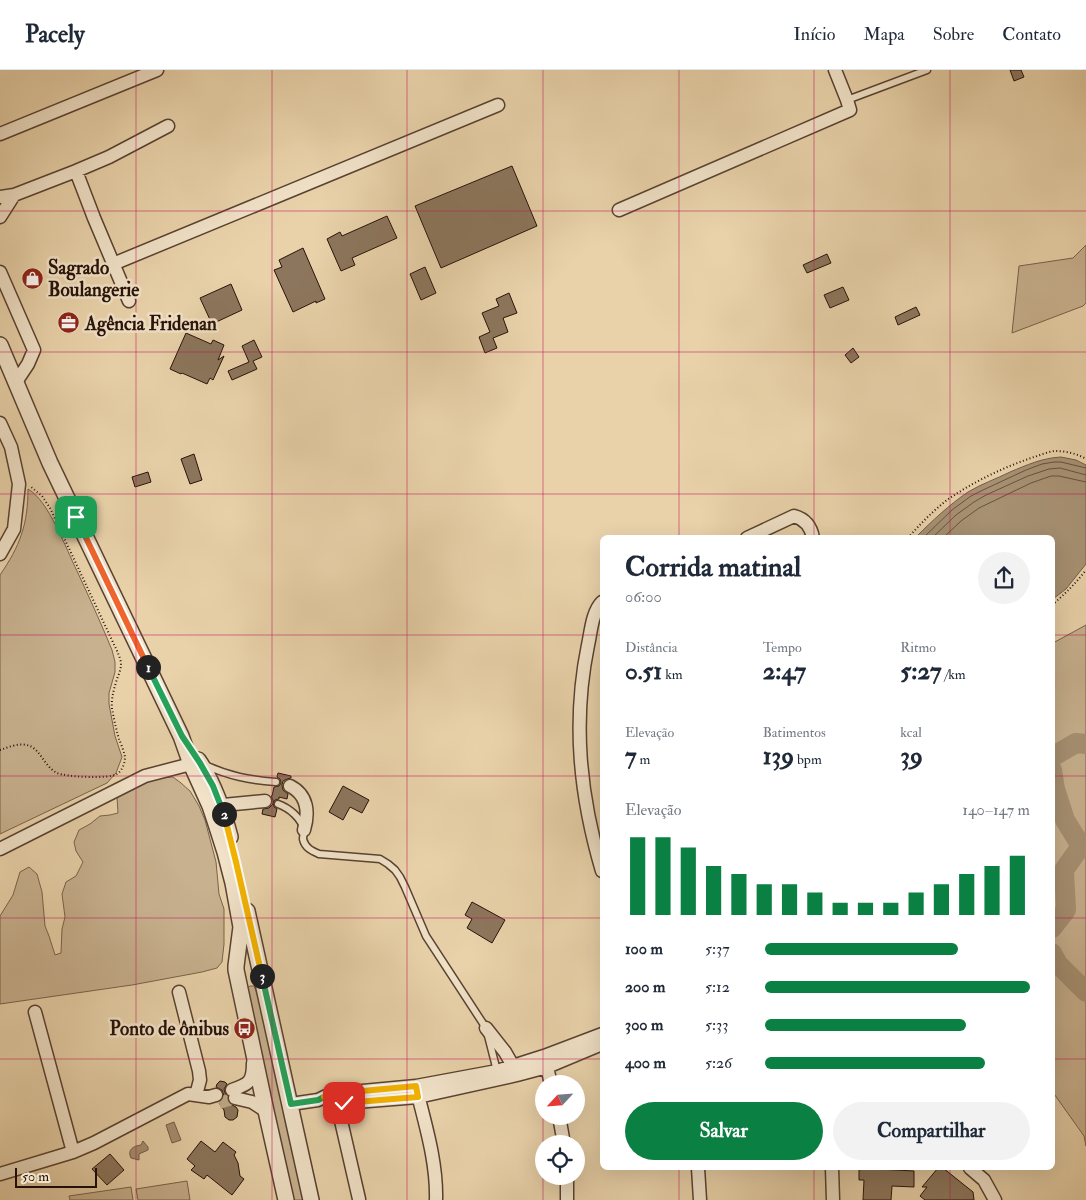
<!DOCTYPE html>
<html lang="pt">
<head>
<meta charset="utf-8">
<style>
	:root { --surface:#fff; --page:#f2f2f3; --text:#1f2937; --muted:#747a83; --line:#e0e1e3; --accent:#0b8043 }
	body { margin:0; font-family:"IM FELL Double Pica",serif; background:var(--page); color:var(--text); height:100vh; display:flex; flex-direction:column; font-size:19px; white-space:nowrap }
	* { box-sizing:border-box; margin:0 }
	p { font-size:16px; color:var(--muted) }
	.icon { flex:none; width:28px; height:28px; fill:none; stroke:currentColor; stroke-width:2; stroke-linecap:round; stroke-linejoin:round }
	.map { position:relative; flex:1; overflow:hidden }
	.drawer { position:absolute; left:600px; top:465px; width:455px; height:635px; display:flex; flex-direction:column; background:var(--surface); border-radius:8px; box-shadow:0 5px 20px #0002 }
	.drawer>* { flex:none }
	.needle { width:32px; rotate:244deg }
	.controls { position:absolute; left:535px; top:1005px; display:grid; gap:10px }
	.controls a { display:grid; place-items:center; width:50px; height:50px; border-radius:50%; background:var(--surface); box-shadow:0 5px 20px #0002; font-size:25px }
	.scale { position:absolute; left:15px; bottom:12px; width:82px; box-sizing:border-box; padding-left:5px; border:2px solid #271209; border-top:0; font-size:14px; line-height:18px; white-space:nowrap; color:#271209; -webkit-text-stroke:4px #f1e2c8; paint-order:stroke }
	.pin { position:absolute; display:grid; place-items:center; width:42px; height:42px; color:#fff; margin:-21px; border-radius:10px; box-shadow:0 2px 8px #0006 }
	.km { position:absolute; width:25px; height:25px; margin:-12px; border-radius:50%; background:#222; color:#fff; font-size:14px; line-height:25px; text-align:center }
	.round { display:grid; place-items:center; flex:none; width:52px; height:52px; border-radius:26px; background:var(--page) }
	.summary { display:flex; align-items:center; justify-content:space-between; height:85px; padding:0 25px }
	h1 { font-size:28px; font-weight:800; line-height:38px }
	.metrics { display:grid; grid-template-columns:repeat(3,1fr); gap:8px; height:85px; padding:5px 25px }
	.metrics div { display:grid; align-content:center }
	.metrics b { font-size:25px; font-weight:800 }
	.metrics small { font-size:14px; font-weight:400 }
	.metrics p { font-size:14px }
	.chart { height:140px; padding:10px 25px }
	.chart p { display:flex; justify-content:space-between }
	.chart svg { width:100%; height:90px; margin-top:5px; stroke:var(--accent); stroke-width:6 }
	.action { display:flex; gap:10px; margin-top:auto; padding:10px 25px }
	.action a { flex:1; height:58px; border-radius:30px; background:var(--accent); color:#fff; font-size:20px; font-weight:800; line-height:58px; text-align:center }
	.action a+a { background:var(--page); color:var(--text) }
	ul { padding:0 25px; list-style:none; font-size:16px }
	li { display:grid; grid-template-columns:80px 60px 1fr; align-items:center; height:38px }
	li i { height:12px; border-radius:6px; background:var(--accent) }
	header { display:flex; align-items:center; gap:30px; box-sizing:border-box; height:70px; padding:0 25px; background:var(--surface); border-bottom:1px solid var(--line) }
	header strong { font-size:24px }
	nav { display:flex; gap:28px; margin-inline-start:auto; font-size:18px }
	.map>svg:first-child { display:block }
	.green { fill:#c8b18f; stroke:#78624c }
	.water { fill:#a79173; stroke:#745e49 }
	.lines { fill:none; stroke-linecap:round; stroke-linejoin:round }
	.shore { stroke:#67523e; stroke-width:1 }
	.river { stroke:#a79173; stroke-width:20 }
	.building { fill:#8c765d; stroke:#271209 }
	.minor-tunnel { stroke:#c2ac8a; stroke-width:12; stroke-dasharray:12 6; stroke-linecap:butt }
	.service-casing { stroke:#584231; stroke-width:9 }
	.minor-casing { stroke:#584231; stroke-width:15 }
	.tertiary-casing { stroke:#584231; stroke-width:18 }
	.path { stroke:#271209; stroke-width:2; stroke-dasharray:1 2.5; stroke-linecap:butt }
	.service { stroke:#f1e2c8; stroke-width:6 }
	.minor { stroke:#f1e2c8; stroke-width:12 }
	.tertiary { stroke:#f1e2c8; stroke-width:15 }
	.split-1-casing { stroke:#fff; stroke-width:10 }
	.split-2-casing { stroke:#fff; stroke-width:10 }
	.split-3-casing { stroke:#fff; stroke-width:10 }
	.split-4-casing { stroke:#fff; stroke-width:10 }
	.split-5-casing { stroke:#fff; stroke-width:10 }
	.split-1 { stroke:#f0652b; stroke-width:6 }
	.split-2 { stroke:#22a559; stroke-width:6 }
	.split-3 { stroke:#f5b400; stroke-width:6 }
	.split-4 { stroke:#22a559; stroke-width:6 }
	.split-5 { stroke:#f5b400; stroke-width:6 }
	.grid { fill:none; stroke:#c2185b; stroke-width:1; stroke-opacity:0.55 }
	.labels { text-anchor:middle; stroke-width:5; stroke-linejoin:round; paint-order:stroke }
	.poi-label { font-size:19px; font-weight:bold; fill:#271209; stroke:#f1e2c8; text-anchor:start }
</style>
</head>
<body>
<header>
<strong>Pacely</strong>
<nav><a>Início</a><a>Mapa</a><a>Sobre</a><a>Contato</a></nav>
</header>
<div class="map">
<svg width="1086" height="1130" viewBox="0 0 1086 1130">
	<rect width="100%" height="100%" fill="#e9d2aa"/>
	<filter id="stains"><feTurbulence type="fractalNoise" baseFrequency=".004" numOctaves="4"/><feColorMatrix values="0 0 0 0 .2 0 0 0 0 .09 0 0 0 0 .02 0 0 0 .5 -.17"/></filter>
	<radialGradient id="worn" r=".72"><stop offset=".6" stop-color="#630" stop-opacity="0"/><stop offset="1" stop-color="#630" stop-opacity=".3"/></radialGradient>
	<path class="green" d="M1086 175V233L1083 236 1012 263 1019 196 1073 188Z
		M28 419C49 431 66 479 77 501 89 527 101 553 112 580L115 592V602L109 623V634L115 666 122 687 116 703 107 713 0 764V505C20 476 28 454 28 419Z
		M1086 555V1076L1084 1066 1052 1021 1053 573Z
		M173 707 181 713 190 721 199 736 205 750 216 792 219 824 224 839V874L222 892 217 898 202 902 132 915 0 934V846L13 825 20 802 29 797 37 804 42 822 45 856 49 866 55 885 61 883 62 859 65 847 62 824 66 812 76 806 83 792 76 781 74 772 79 760 90 754 100 746 110 745 118 743 117 727 127 720 157 708Z
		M250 916H254L259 928 303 1130H293L246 919Z
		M187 1111 190 1130H138L136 1119Z
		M131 1117 133 1130H70L69 1126Z"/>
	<path class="water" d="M1061 387 1076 390 1086 395V494L1066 519 1053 529 1052 468 916 467C932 451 949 435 968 422 981 414 996 409 1010 402 1027 395 1042 388 1061 387Z
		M174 1052 181 1070 172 1073 166 1055Z
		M143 1071 148 1077V1080L139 1084V1090L131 1088C127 1080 133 1076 141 1075Z"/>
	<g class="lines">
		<path class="shore" d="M923 468 952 440 971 426 983 420 1026 400 1042 394 1054 392H1061L1086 398
			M932 468 956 445 974 432 986 425 1028 406 1049 399 1060 398 1086 405
			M943 468 961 451 979 438 1031 413 1051 406H1059L1086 412"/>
		<path class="river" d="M1052 687 1076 673 1086 674
			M1052 700 1055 719 1065 750 1081 776 1064 800 1066 840 1052 858
			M1052 883 1058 894 1086 922"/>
	</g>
	<path class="building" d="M1010 0H1021L1024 7 1014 11Z
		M512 96 537 156 441 198 415 136Z
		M387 146 397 168 352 188 355 195 341 201 327 169 340 162 342 166Z
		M303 178 325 229 316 233V231L293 242 274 200 282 197 279 190Z
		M827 184 831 193 807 203 803 195Z
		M425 197 436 223 421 230 410 204Z
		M231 214 242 240 212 254 200 228Z
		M843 217 849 230 830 238 824 225Z
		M509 223 517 243 503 248 508 262 493 268 497 278 485 283 479 267 490 262 482 243 499 236 496 229Z
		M916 237 920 245 898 255 895 247Z
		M186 263 211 274 213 270 224 275 218 290 224 286 213 310 210 308 207 314 182 303 181 304 170 299Z
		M254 270 262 287 253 291 257 299 232 310 228 301 249 292 242 276Z
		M853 278 859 287 851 293 845 285Z
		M194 384 202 410 190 414 181 389Z
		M148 402 151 412 135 417 132 407Z
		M278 703 291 706V708L287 709 283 711 282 715 283 720 288 724 287 729 279 727V729L275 730 273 733 274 737 277 739 275 747 262 744 263 739 269 738 273 734V730L271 726H272L274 717 279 716 281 713 280 709 277 707Z
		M343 716 369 730 362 743 350 737 343 750 329 742Z
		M472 832 505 850 492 873 467 858 472 849 465 845Z
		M220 1011 225 1012 227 1014 224 1019 225 1023 227 1026V1031L230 1034 236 1037 238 1040 237 1047 233 1050H229L225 1047 224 1040 219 1033 222 1030 224 1026 222 1020 216 1017 217 1014Z
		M201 1071 215 1082 223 1072 236 1082 234 1085 238 1093 240 1106 244 1109 232 1125 207 1105 204 1109 191 1100 195 1096 187 1089Z
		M110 1084 124 1100 107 1115 92 1099Z
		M859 1098 914 1101V1117L892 1116 891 1130H863L864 1110H859Z
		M938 1098H943L973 1122 974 1130H925L920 1126 927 1117H922Z"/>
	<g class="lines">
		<path class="minor-tunnel" d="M219 1033 235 1028"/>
		<defs>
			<path id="service" d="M847 30 927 0
				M205 695C229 706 249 710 276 712
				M278 734C289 738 302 748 304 761 304 764 303 766 303 769 305 778 312 781 319 784L380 789 388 794 395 800 400 807 405 817 426 866 486 958 497 1001"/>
			<path id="minor" d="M0 64 157 0
				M76 101 94 148 129 231
				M0 127 14 125 76 101 109 87 168 56
				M619 140 850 40 847 30 835 0
				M0 147 14 125
				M113 194 498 35
				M0 202 34 280 28 294 16 312
				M0 353 11 377 19 414 14 459 0 484
				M747 468 794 446C805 449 811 456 813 468
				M602 532C592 542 591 562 588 575 572 653 580 726 602 801
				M290 716C308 725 309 743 304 760
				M213 736 265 731
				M0 779 145 706 191 694 200 693
				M179 922 199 1001 200 1010 196 1025
				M35 942 73 1082
				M486 958 505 982 513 996
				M545 989 551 1014
				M232 1020C249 1014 253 1012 253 993
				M417 1021C426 1057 437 1093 436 1130
				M235 1028 252 1032 266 1041
				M291 1034 318 1030 326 1026 341 1023 416 1016 497 1001 544 986 602 964
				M559 1046 564 1074
				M698 1098 700 1130
				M832 1098 833 1130
				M970 1098 984 1110 995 1130
				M0 1104 73 1082 94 1073 188 1024 209 1027 216 1025
				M567 1106V1130
				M359 1129 339 1042 341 1035 344 1033 418 1027 517 1005 547 997 602 974"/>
			<path id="tertiary" d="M0 275 50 393 181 666 191 694 210 736 216 754 225 782 233 813 241 857 236 896V900L266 1041 286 1130
				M198 690C214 713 223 740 230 767
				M247 841 311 1130"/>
		</defs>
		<use href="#service" class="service-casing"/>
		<use href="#minor" class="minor-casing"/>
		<use href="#tertiary" class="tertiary-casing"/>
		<path class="path" d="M908 468C920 454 933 441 947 430 973 412 1004 397 1034 387 1041 385 1049 381 1056 381 1066 381 1078 384 1086 389
			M1052 535C1065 524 1076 513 1086 500
			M0 680C9 677 20 672 30 676 41 681 45 697 57 703 65 707 110 709 117 704 122 701 125 693 125 687 124 681 121 674 119 669 116 659 114 649 112 639 111 628 114 619 117 609 119 604 121 599 121 594 121 590 119 586 118 583L50 438 42 426 30 416"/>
		<use href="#service" class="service"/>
		<use href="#minor" class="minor"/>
		<use href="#tertiary" class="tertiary"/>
	</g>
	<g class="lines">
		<defs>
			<path id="split-1" d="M76 447 148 597"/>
			<path id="split-2" d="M148 597 182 666 200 693 213 716 224 744"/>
			<path id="split-3" d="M224 744 236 792 262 906"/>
			<path id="split-4" d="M262 906 291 1034 318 1030 324 1027"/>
			<path id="split-5" d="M324 1027 341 1023 416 1016 418 1027 344 1033"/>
		</defs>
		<use href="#split-1" class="split-1-casing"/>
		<use href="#split-2" class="split-2-casing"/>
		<use href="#split-3" class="split-3-casing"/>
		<use href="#split-4" class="split-4-casing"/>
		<use href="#split-5" class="split-5-casing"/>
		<use href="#split-1" class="split-1"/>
		<use href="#split-2" class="split-2"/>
		<use href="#split-3" class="split-3"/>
		<use href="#split-4" class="split-4"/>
		<use href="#split-5" class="split-5"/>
	</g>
	<path class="grid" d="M136 0V1130M272 0V1130M407 0V1130M543 0V1130M679 0V468M814 0V468M950 0V468M0 141H1086M0 282H1086M0 424H1086M0 565H602M1052 565H1086M0 706H602M1052 706H1086M0 848H602M1052 848H1086M0 989H602M1052 989H1086M679 1098V1130M814 1098V1130M950 1098V1130"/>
	<defs>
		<symbol id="shop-disc" viewBox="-11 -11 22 22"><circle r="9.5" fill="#8f2418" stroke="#f1e2c8"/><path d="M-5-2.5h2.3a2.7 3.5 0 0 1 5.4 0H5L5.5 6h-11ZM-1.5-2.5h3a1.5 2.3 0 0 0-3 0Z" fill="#fff"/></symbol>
		<symbol id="office-disc" viewBox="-11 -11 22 22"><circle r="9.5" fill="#8f2418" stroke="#f1e2c8"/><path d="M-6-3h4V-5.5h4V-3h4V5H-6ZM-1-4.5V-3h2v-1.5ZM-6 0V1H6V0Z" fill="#fff"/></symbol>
		<symbol id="bus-disc" viewBox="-11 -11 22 22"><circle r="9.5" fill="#8f2418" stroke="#f1e2c8"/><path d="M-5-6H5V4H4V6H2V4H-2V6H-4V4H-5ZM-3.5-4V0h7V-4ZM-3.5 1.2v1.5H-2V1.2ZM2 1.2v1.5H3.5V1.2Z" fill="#fff"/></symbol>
	</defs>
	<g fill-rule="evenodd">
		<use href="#shop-disc" x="20" y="196" width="25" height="25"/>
		<use href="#office-disc" x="56" y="240" width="25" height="25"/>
		<use href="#bus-disc" x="232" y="946" width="25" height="25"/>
	</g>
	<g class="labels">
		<g class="poi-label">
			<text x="48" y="204">Sagrado<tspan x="48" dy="22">Boulangerie</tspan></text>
			<text x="85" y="260">Agência Fridenan</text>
			<text x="229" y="965" text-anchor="end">Ponto de ônibus</text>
		</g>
	</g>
	<rect width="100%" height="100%" filter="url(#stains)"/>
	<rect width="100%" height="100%" fill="url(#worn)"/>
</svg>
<div class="controls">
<a><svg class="needle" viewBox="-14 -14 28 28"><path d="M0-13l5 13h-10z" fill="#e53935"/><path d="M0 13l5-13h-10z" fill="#747a83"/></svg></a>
<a><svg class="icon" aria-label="locate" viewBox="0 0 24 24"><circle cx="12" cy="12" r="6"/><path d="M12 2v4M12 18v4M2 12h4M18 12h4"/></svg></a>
</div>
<div class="scale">50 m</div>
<div class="pin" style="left:76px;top:447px;background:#1e9e55"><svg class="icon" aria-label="arrive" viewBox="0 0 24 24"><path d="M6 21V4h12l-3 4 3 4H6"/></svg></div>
<div class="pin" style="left:344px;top:1033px;background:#d93025"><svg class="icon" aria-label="check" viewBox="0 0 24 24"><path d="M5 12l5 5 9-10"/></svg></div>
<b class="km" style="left:148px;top:597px">1</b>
<b class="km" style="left:224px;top:744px">2</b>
<b class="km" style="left:262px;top:906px">3</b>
<section class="drawer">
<div class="summary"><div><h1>Corrida matinal</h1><p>06:00</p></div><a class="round"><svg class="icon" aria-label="share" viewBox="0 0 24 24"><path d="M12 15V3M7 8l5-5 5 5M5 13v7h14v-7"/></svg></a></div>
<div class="metrics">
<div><p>Distância</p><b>0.51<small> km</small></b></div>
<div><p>Tempo</p><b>2:47</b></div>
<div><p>Ritmo</p><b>5:27<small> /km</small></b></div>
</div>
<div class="metrics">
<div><p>Elevação</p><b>7<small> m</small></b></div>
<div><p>Batimentos</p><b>139<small> bpm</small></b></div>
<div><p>kcal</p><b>39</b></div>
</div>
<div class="chart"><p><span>Elevação</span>140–147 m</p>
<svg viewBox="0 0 160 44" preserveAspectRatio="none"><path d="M5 44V6M15 44V6M25 44V11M35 44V20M45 44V24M55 44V29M65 44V29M75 44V33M85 44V38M95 44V38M105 44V38M115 44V33M125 44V29M135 44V24M145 44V20M155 44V15"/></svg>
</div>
<ul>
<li><b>100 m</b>5:37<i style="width:73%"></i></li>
<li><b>200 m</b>5:12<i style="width:100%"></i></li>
<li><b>300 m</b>5:33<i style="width:76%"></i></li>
<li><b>400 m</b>5:26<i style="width:83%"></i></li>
</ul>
<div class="action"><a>Salvar</a><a>Compartilhar</a></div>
</section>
</div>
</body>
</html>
